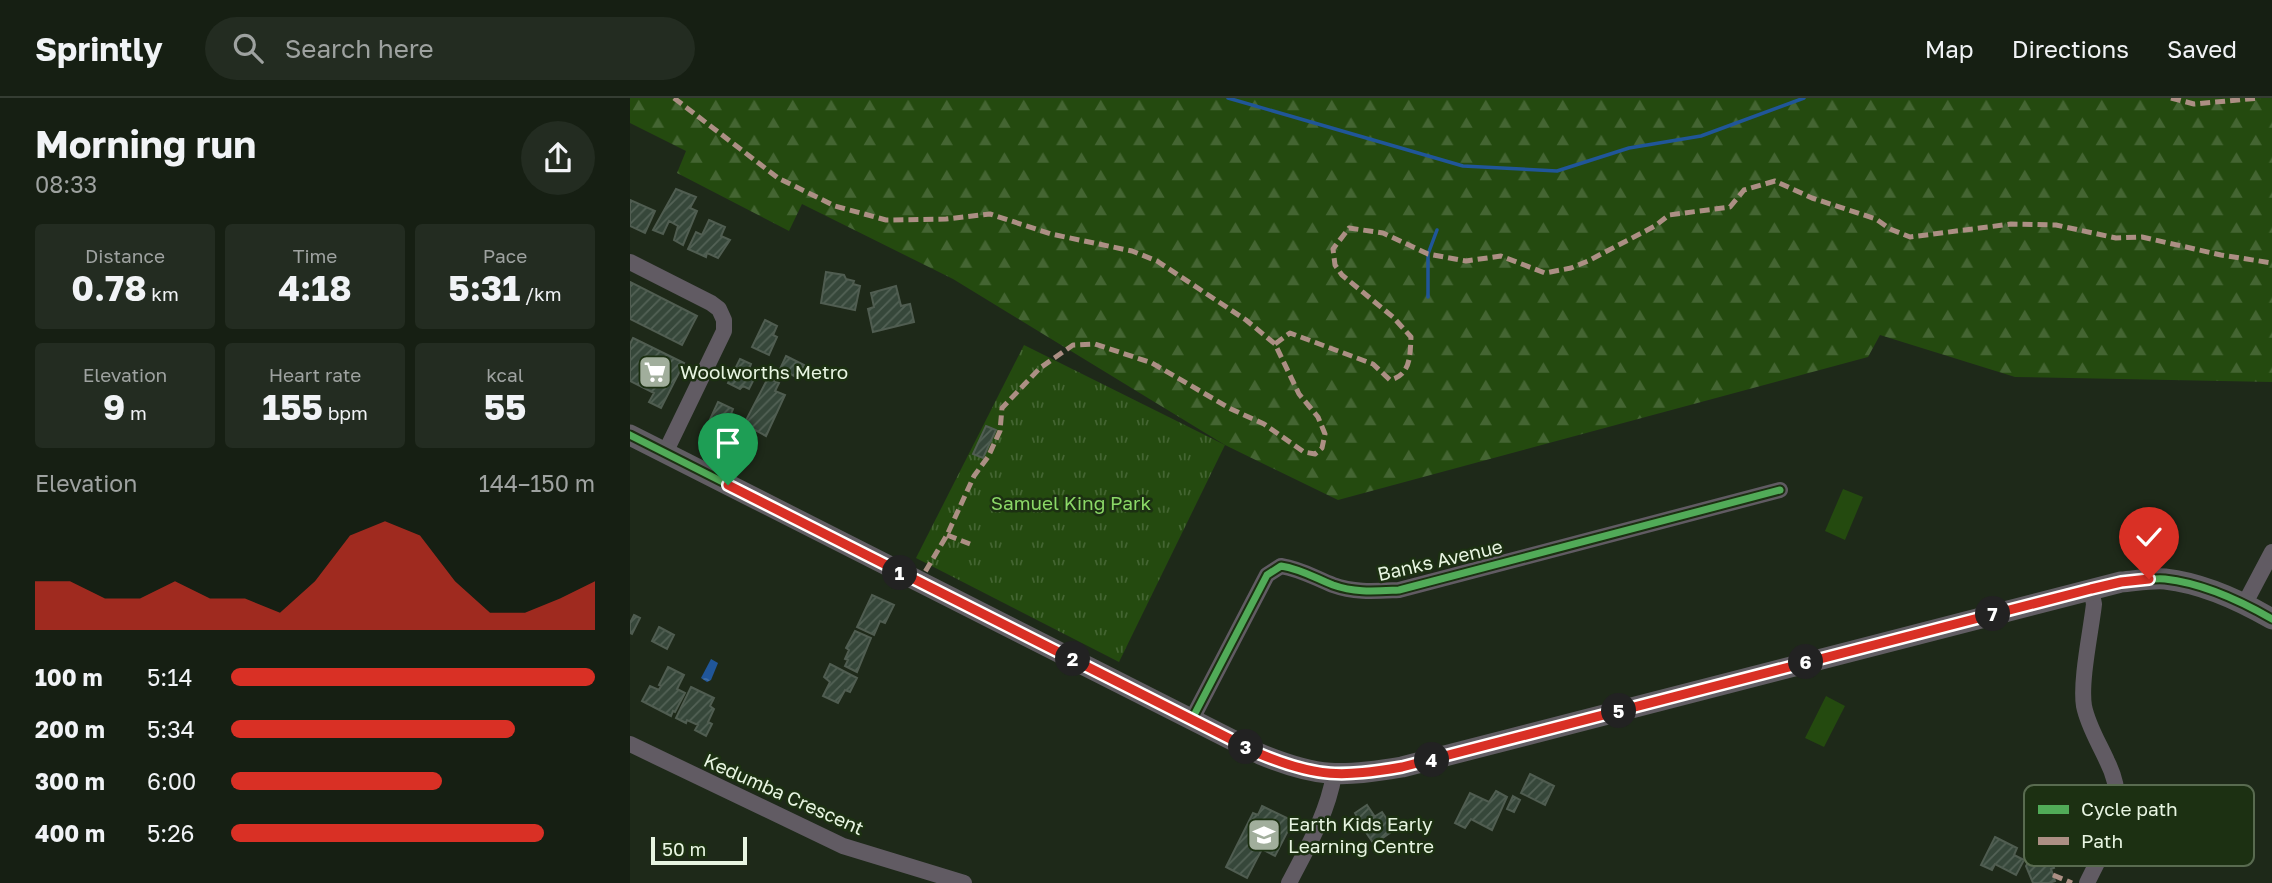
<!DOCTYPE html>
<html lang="en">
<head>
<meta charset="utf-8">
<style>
	:root { --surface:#161f13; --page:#232c21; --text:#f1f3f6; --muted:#9ea2a0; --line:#353d33; --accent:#d93025 }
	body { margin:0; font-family:"Golos Text",sans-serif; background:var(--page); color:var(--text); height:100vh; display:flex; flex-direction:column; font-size:26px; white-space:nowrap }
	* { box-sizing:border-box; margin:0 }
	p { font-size:23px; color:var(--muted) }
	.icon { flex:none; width:38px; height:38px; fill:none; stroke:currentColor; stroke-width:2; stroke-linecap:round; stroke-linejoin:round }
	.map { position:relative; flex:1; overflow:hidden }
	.details { display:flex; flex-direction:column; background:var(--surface); width:630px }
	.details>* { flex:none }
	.scale { position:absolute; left:21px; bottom:18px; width:96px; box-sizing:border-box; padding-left:7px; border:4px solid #e8f5e2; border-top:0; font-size:19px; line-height:24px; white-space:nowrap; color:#e8f5e2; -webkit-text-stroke:5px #1c3012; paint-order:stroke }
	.pin { position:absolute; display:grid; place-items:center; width:60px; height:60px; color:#fff; margin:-72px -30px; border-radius:50% 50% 50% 0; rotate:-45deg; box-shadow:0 0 7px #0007 }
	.pin .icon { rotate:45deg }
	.km { position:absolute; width:35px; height:35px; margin:-18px; border-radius:50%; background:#222; color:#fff; font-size:19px; line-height:35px; text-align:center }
	.round { display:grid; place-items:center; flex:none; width:74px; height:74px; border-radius:37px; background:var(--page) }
	.head { display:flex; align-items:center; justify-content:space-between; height:119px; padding:0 35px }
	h1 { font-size:38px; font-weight:700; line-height:52px }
	.stats { display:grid; grid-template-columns:repeat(3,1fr); gap:10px; height:119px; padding:7px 35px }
	.stats div { display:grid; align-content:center; border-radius:7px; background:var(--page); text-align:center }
	.stats b { font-size:35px; font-weight:700 }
	.stats small { font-size:19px; font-weight:400 }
	.stats p { font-size:19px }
	.chart { height:196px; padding:14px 35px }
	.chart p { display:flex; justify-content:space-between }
	.chart svg { width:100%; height:126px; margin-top:7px; fill:var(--accent); opacity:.7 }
	ul { padding:0 35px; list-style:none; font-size:23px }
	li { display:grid; grid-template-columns:112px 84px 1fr; align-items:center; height:52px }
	li i { height:18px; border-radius:9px; background:var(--accent) }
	header { display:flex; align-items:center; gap:42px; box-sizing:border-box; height:98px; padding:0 35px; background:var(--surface); border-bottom:2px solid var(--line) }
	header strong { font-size:33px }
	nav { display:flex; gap:38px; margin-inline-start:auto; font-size:24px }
	.search { width:490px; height:63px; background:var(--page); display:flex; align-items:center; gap:18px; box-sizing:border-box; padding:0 24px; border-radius:38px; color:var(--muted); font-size:26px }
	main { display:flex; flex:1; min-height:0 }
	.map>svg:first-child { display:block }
	.grass { fill:#244a0f }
	.forest { fill:url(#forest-firs) }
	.park { fill:url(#park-tufts) }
	.water { fill:url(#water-ripples) }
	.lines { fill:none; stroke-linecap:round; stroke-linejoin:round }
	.stream { stroke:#205699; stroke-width:3.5 }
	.building { fill:url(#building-hatch); stroke:#505d51; stroke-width:2 }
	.minor { stroke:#615b63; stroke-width:16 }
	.secondary { stroke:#615d63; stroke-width:21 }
	.quiet { stroke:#ac8f84; stroke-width:5; stroke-dasharray:10 5; stroke-linecap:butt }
	.cycleway-casing { stroke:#1c3012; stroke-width:11 }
	.cycleway { stroke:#51ab58; stroke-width:7 }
	.route-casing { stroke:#fff; stroke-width:14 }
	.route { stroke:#d93025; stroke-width:9 }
	.labels { text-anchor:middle; stroke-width:5; stroke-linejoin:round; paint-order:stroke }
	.poi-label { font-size:19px; fill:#e8f5e2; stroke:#1c3012; text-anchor:start }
	.park-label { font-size:19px; fill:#8bd867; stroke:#1c3012 }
	.street-label { font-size:19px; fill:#e8f5e2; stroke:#1c3012 }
	.key { fill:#1c3012; stroke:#596b50; stroke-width:2 }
	.key-label { font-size:19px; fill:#e8f5e2 }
</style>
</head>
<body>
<header>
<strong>Sprintly</strong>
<div class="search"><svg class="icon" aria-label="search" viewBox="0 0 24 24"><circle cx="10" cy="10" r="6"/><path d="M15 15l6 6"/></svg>Search here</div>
<nav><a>Map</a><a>Directions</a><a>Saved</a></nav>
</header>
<main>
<section class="details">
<div class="head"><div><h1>Morning run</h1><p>08:33</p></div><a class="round"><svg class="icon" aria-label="share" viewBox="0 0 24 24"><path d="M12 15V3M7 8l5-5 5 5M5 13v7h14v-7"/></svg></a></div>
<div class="stats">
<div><p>Distance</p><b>0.78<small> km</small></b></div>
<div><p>Time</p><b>4:18</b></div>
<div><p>Pace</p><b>5:31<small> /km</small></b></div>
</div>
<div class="stats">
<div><p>Elevation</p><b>9<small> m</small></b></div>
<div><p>Heart rate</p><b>155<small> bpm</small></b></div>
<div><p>kcal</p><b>55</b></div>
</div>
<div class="chart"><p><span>Elevation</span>144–150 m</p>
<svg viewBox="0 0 160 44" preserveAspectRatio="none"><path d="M0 44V27L10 27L20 33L30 33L40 27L50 33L60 33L70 38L80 27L90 11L100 6L110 11L120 27L130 38L140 38L150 33L160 27V44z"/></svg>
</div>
<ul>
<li><b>100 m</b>5:14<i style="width:100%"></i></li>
<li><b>200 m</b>5:34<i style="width:78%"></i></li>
<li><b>300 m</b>6:00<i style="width:58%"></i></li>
<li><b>400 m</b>5:26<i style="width:86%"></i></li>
</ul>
</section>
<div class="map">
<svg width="1642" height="785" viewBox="0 0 1642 785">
	<defs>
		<pattern id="forest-firs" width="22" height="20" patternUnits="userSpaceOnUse" patternTransform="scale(1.75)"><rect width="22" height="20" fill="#244a0f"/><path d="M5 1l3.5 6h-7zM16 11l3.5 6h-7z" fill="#446532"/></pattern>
		<pattern id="park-tufts" width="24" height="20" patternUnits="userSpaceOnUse" patternTransform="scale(1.75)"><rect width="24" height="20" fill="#244a0f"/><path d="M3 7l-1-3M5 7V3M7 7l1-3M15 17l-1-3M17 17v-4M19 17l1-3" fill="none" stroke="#446532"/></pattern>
		<pattern id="water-ripples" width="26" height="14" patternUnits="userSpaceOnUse" patternTransform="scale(1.75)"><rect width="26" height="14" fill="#205699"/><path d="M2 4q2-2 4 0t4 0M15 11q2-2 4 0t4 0" fill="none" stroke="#406fa7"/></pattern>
		<pattern id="building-hatch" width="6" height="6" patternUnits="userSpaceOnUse" patternTransform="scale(1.75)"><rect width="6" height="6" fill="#36473a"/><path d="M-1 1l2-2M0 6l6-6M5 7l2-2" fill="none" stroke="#536256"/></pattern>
	</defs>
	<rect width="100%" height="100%" fill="#1e2919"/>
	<path class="grass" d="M1213 391 1233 399 1215 442 1195 433Z
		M1196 598 1215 608 1194 649 1175 640Z"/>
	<path class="forest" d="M0 0H1642V284L1385 279 1250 237 1238 259 708 402 595 347 323 181 172 106 159 133 47 75 56 53 0 25Z"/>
	<path class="park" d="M394 247 595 347 489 564 286 460Z"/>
	<path class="water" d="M81 561 88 565 81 582 77 584 71 580Z"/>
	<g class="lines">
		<path class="stream" d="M598 0 833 68 927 73 999 50 1071 38 1174 0
			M798 199V156L807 132"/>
	</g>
	<path class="building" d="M46 91 66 99 60 110 67 113 53 147 44 142 48 128 39 123 33 136 23 132Z
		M0 102 25 113 15 135 0 128Z
		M79 122 95 129 91 138 100 142 88 160 77 155 76 159 58 151 66 134 72 137Z
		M196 174 214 177 216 181 224 183 223 186 230 188 225 212 191 205Z
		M0 184 67 218 52 247 0 221Z
		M266 188 271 208 280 206 284 224 243 234 238 211 244 209 241 195Z
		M135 222 147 228 143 237 147 239 139 257 122 249Z
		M3 240 54 265 31 310 19 304 24 295 0 283V246Z
		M156 258 174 267 168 280 150 271Z
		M110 261 121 266 119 271 127 275 119 291 113 288 110 291 98 285Z
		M138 280 149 285 145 293 155 297 136 338 114 326Z
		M88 304 103 311 101 316 104 317 97 333 91 330 88 336 76 330Z
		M356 328 366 332 353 360 343 356Z
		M242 497 264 507 255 525 250 523 244 537 227 529Z
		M4 517 10 520 2 536 0 535V525Z
		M29 529 44 537 37 551 22 543Z
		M225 533 241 540 227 574 215 568 218 562 215 561 219 552 216 550Z
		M200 566 227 580 220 594 215 592 208 605 193 598 200 584 194 579Z
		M38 569 54 577 47 591 55 595 45 614 43 613 41 618 12 603 20 588 29 592 31 588 29 587Z
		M61 589 84 600 80 608 84 611 78 624 82 626 76 638 65 632 68 627 57 622 56 625 46 620Z
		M900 676 924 688 915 707 891 695Z
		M866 693 877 699 862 732 841 721 835 730 825 725 840 695 859 704Z
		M883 698 890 702 884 714 877 711Z
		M737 707 745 719 732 727 725 715Z
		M632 708 663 723 645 758 632 751 617 780 596 769 623 715 628 717Z
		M752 714 764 732 744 746 731 727Z
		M1365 739 1387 750 1384 757 1394 762 1386 777 1365 766 1362 772 1351 767Z
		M1413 755 1415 760 1418 759 1421 762 1424 770 1421 771 1425 783 1419 785H1403L1396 768 1400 761Z"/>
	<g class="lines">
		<path class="minor" d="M0 164 81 205 89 211 94 222V233L35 355
			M1614 507 1642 454
			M562 621 637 477 651 468C671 471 685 480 703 487 725 495 746 493 769 492L1150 392
			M0 646 213 748 334 785
			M659 785C677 750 697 717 704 677
			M1457 785C1478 741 1501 711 1477 663 1469 645 1458 628 1454 608 1450 583 1461 533 1464 506L1461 491"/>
		<path class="secondary" d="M0 337 630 656C688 680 712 679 772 669L1491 484C1505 483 1520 480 1535 481 1571 485 1611 503 1642 521"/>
		<path class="quiet" d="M44 0 148 80 205 108 256 122 316 121 360 116 421 136 502 153 527 163 616 222 645 246 669 296 688 319 695 336 692 350 685 356 674 354 634 326 601 311 522 265 465 246 443 247 410 270 372 310 370 333 358 359 344 378 317 437 289 484
			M1541 0 1564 6 1630 0
			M645 246 660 235 743 266 760 282C781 277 780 257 781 239L763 219 712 177 705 167 703 151 719 130 753 135 798 156 836 163 871 158 915 175 941 170 958 163 1025 128 1039 117 1100 109 1114 92 1145 83 1182 100 1246 121 1260 131 1280 139 1381 126 1426 127 1486 140 1512 139 1591 157 1642 165
			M317 437 340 446
			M1485 721 1538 719
			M1423 777 1442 785"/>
		<defs>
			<path id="cycleway" d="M0 337 630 656C688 680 712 679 772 669L1491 484C1505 483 1520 480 1535 481 1571 485 1611 503 1642 521
				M562 621 637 477 651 468C671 471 685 480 703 487 725 495 746 493 769 492L1150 392"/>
		</defs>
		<use href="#cycleway" class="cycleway-casing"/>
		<use href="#cycleway" class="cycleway"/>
	</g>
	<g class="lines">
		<defs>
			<path id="route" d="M98 387 630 656C688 680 712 679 772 669L1461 491 1491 484 1519 481"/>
		</defs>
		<use href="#route" class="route-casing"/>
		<use href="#route" class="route"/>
	</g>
	<defs>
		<symbol id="supermarket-square" viewBox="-11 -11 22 22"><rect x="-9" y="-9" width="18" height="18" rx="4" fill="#a1ae9c" stroke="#1c3012"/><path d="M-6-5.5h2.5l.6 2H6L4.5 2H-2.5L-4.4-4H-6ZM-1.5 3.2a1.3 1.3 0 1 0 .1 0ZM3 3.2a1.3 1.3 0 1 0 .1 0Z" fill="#fff"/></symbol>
		<symbol id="school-square" viewBox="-11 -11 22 22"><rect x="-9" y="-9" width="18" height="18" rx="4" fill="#a1ae9c" stroke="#1c3012"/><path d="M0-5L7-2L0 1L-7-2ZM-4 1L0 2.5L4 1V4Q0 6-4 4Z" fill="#fff"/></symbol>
	</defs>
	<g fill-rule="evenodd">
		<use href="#supermarket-square" x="6" y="255" width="38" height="38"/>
		<use href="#school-square" x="615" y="718" width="38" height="38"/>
	</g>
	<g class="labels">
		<g class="poi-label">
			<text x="50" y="281">Woolworths Metro</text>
			<text x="658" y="733">Earth Kids Early<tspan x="658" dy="22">Learning Centre</tspan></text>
		</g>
		<g class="park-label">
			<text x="441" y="412">Samuel King Park</text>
		</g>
		<g class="street-label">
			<text transform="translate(810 462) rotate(-13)" y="7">Banks Avenue</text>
			<text transform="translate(154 696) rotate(24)" y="7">Kedumba Crescent</text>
		</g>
	</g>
	<rect x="1394" y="687" width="230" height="81" rx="10" class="key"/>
	<rect x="1408" y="707" width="31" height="9" fill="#51ab58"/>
	<rect x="1408" y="739" width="31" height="8" fill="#ac8f84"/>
	<g class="key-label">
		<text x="1451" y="718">Cycle path</text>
		<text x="1451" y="750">Path</text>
	</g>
</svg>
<div class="scale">50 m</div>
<div class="pin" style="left:98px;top:387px;background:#1e9e55"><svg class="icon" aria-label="arrive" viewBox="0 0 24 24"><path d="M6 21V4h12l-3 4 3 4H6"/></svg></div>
<div class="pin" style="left:1519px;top:481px;background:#d93025"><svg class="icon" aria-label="check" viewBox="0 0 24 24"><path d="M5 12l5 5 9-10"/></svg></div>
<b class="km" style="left:270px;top:475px">1</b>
<b class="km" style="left:443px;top:561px">2</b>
<b class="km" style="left:616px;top:649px">3</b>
<b class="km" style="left:802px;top:662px">4</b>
<b class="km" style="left:989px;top:613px">5</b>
<b class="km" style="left:1176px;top:564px">6</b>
<b class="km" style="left:1363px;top:516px">7</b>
</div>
</main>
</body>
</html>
